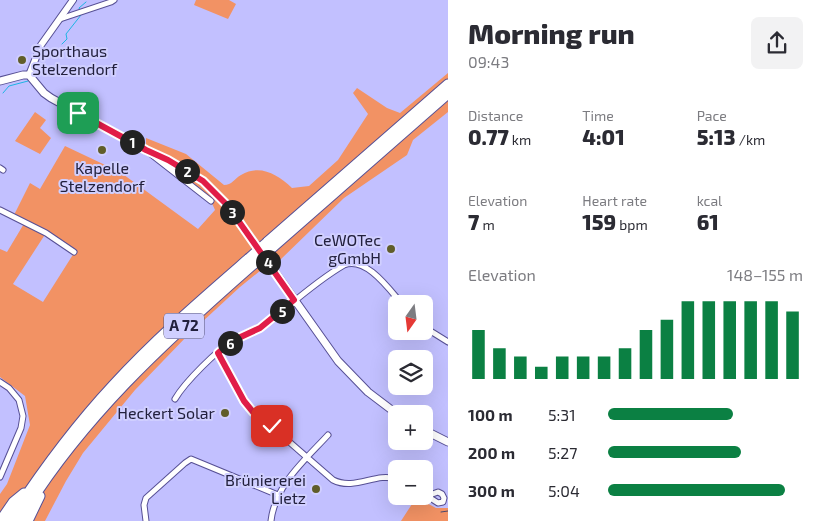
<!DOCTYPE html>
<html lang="en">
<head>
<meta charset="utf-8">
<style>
	:root { --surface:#fff; --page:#f2f2f3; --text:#2b2b33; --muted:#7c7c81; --accent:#0b8043 }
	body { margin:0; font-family:"Exo 2",sans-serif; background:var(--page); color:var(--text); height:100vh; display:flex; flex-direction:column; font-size:19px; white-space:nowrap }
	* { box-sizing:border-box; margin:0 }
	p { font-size:16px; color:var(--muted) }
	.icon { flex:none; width:28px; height:28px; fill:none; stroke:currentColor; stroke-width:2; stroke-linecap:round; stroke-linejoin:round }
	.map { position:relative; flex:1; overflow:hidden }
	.panel { display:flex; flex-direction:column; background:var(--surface); width:375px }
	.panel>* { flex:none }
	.needle { width:32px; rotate:194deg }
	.fabs { position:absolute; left:388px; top:295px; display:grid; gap:10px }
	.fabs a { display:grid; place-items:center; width:45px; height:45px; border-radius:8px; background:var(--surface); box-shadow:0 5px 20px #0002; font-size:25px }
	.pin { position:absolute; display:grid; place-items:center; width:42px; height:42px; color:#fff; margin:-21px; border-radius:10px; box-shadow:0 2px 8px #0006 }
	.km { position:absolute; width:25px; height:25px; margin:-12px; border-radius:50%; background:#222; color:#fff; font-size:14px; line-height:25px; text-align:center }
	.round { display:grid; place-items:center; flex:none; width:52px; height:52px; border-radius:8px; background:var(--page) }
	.headline { display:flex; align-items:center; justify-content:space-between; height:85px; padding:0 20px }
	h1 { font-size:28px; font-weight:800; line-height:38px }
	.stats { display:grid; grid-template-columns:repeat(3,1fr); gap:8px; height:85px; padding:5px 20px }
	.stats div { display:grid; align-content:center }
	.stats b { font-size:21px; font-weight:800 }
	.stats small { font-size:14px; font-weight:400 }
	.stats p { font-size:14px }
	.chart { height:140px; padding:10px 20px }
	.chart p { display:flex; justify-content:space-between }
	.chart svg { width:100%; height:90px; margin-top:5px; stroke:var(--accent); stroke-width:6 }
	ul { padding:0 20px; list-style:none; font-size:16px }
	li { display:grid; grid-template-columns:80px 60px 1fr; align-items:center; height:38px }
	li i { height:12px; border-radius:6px; background:var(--accent) }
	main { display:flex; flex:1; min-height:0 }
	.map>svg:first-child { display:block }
	.green { fill:#f29264; fill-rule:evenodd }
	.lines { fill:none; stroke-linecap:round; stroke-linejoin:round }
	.stream { stroke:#1db5e4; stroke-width:1 }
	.minor-casing { stroke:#575095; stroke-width:7 }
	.tertiary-casing { stroke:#575095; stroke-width:8 }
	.secondary-casing { stroke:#575095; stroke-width:9 }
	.motorway-casing { stroke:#575095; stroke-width:11 }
	.minor { stroke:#fff; stroke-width:5 }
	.tertiary { stroke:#fff; stroke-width:6 }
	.secondary { stroke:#fff; stroke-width:7 }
	.motorway { stroke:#fff; stroke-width:9 }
	.tram { stroke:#4a486e; stroke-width:1 }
	.motorway-bridge-casing { stroke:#575095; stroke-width:11; stroke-linecap:butt }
	.motorway-bridge { stroke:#fff; stroke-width:9 }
	.route-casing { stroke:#fff; stroke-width:10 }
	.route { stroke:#e11d48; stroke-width:6 }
	.poi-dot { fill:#605d2a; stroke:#d0cfff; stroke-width:2 }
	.labels { text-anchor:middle; stroke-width:4; stroke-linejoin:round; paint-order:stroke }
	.shield { fill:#d0cfff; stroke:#565477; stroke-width:1 }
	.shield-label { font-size:15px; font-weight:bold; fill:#22203d }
	.poi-label { font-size:16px; fill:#22203d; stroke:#d0cfff; text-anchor:end }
</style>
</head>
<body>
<main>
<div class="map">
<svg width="448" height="521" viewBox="0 0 448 521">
	<rect width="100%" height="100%" fill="#c2c0ff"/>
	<path class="green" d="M196 0H229L236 4 228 19 194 5Z
		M448 73V112L413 140 407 155 344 198 279 261 276 258 240 287 189 334 135 390 83 453 66 481 45 521H0V494L7 484 30 425 25 396 0 377V249L7 252 25 222 13 217 30 183 40 189 65 146 120 172 198 229 215 210 211 201 146 150V138L186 154 224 185C232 185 234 179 241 175 260 164 277 174 292 188L309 186 338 160 368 114 353 93 357 88 387 108 400 113ZM46 233 74 253 43 302 13 284Z
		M35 112 46 120 40 128 51 138 40 154 15 141Z
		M423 501 436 508H448V521H401L412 504 421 505Z"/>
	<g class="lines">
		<path class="stream" d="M80 11 79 8 86 2
			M62 44 67 39 66 34 81 15
			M3 93 9 86 28 81"/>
		<defs>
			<path id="minor" d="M60 19 111 2 114 0
				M152 155 211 201
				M0 168 3 170
				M0 210 46 233 74 252
				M424 327 448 342
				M218 353 248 406 333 480C355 491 376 472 396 479
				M0 382 9 388 19 400 23 416 21 428 0 477
				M175 399C185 382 217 350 234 340 247 332 261 328 274 318 296 300 318 280 344 265 366 256 389 289 402 304
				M424 494 438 503 443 502 444 498 442 494 438 492 427 496
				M146 521 144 505 146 498 185 463 191 459 278 495
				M271 521C275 485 305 460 328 435"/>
			<path id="tertiary" d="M29 75 41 45 73 0"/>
			<path id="secondary" d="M0 81 23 75H29L44 93 51 98 146 150 168 160 203 181 228 206 338 361 368 392 397 414
				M424 430 448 442"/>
			<path id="motorway" d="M267 242 448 84
				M272 248 448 94
				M0 521 13 502 24 493
				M9 521C40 473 74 427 113 385 155 339 203 298 249 258
				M19 521C79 420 166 341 254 264
				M28 521 40 496"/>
		</defs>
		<use href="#minor" class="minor-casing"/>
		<use href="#tertiary" class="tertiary-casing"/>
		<use href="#secondary" class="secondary-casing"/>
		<use href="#motorway" class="motorway-casing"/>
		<use href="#minor" class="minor"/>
		<use href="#tertiary" class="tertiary"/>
		<use href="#secondary" class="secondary"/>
		<use href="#motorway" class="motorway"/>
		<path class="tram" d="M441 512 448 511"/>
		<defs>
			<path id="motorway-bridge" d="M249 258 267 242
				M254 264 272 248"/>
		</defs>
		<use href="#motorway-bridge" class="motorway-bridge-casing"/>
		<use href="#motorway-bridge" class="motorway-bridge"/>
	</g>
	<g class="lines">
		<defs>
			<path id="route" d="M78 113 146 150 168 160 203 181 228 206 294 300 260 328 232 341 218 353 244 401 253 412 272 426"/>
		</defs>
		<use href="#route" class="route-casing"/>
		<use href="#route" class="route"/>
	</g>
	<g class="poi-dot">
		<circle cx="22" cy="60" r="5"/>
		<circle cx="102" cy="150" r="5"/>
		<circle cx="391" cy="249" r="5"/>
		<circle cx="225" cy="413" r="5"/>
		<circle cx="316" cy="489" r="5"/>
	</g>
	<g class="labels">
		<rect class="shield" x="164" y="313.5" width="40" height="25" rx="4"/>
		<g class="shield-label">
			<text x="184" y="331">A 72</text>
		</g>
		<g class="poi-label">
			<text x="32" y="57" text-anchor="start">Sporthaus<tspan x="32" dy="18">Stelzendorf</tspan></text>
			<text x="102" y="174" text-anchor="middle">Kapelle<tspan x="102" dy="18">Stelzendorf</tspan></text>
			<text x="381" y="246">CeWOTec<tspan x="381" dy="18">gGmbH</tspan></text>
			<text x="215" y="419">Heckert Solar</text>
			<text x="306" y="486">Brüniererei<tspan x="306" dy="18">Lietz</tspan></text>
		</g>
	</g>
</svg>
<div class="fabs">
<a><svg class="needle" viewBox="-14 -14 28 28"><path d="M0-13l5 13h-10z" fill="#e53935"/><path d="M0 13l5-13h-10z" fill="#7c7c81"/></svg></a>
<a><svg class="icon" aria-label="layers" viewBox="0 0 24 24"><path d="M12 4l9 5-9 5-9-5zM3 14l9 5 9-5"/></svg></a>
<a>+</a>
<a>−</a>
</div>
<div class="pin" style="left:78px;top:113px;background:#1e9e55"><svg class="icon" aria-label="arrive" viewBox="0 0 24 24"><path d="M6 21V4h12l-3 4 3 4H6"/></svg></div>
<div class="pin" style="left:272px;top:426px;background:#d93025"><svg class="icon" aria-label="check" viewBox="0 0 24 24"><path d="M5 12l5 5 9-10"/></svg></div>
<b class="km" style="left:132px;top:142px">1</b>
<b class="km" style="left:187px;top:171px">2</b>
<b class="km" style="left:232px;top:212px">3</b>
<b class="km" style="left:268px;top:262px">4</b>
<b class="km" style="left:282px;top:311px">5</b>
<b class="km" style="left:230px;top:343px">6</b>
</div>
<section class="panel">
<div class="headline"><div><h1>Morning run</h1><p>09:43</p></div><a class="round"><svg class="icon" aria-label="share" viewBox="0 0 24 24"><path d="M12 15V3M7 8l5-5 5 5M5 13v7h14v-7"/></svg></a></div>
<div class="stats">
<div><p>Distance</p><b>0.77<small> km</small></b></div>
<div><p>Time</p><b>4:01</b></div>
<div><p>Pace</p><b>5:13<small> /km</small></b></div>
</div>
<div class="stats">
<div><p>Elevation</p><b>7<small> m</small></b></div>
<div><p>Heart rate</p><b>159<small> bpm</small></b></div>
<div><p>kcal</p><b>61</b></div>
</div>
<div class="chart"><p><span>Elevation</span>148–155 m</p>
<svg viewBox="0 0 160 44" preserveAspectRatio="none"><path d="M5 44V20M15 44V29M25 44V33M35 44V38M45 44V33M55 44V33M65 44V33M75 44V29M85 44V20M95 44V15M105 44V6M115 44V6M125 44V6M135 44V6M145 44V6M155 44V11"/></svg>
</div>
<ul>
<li><b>100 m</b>5:31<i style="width:64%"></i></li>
<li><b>200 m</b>5:27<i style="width:68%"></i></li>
<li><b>300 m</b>5:04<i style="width:91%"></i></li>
</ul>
</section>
</main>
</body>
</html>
